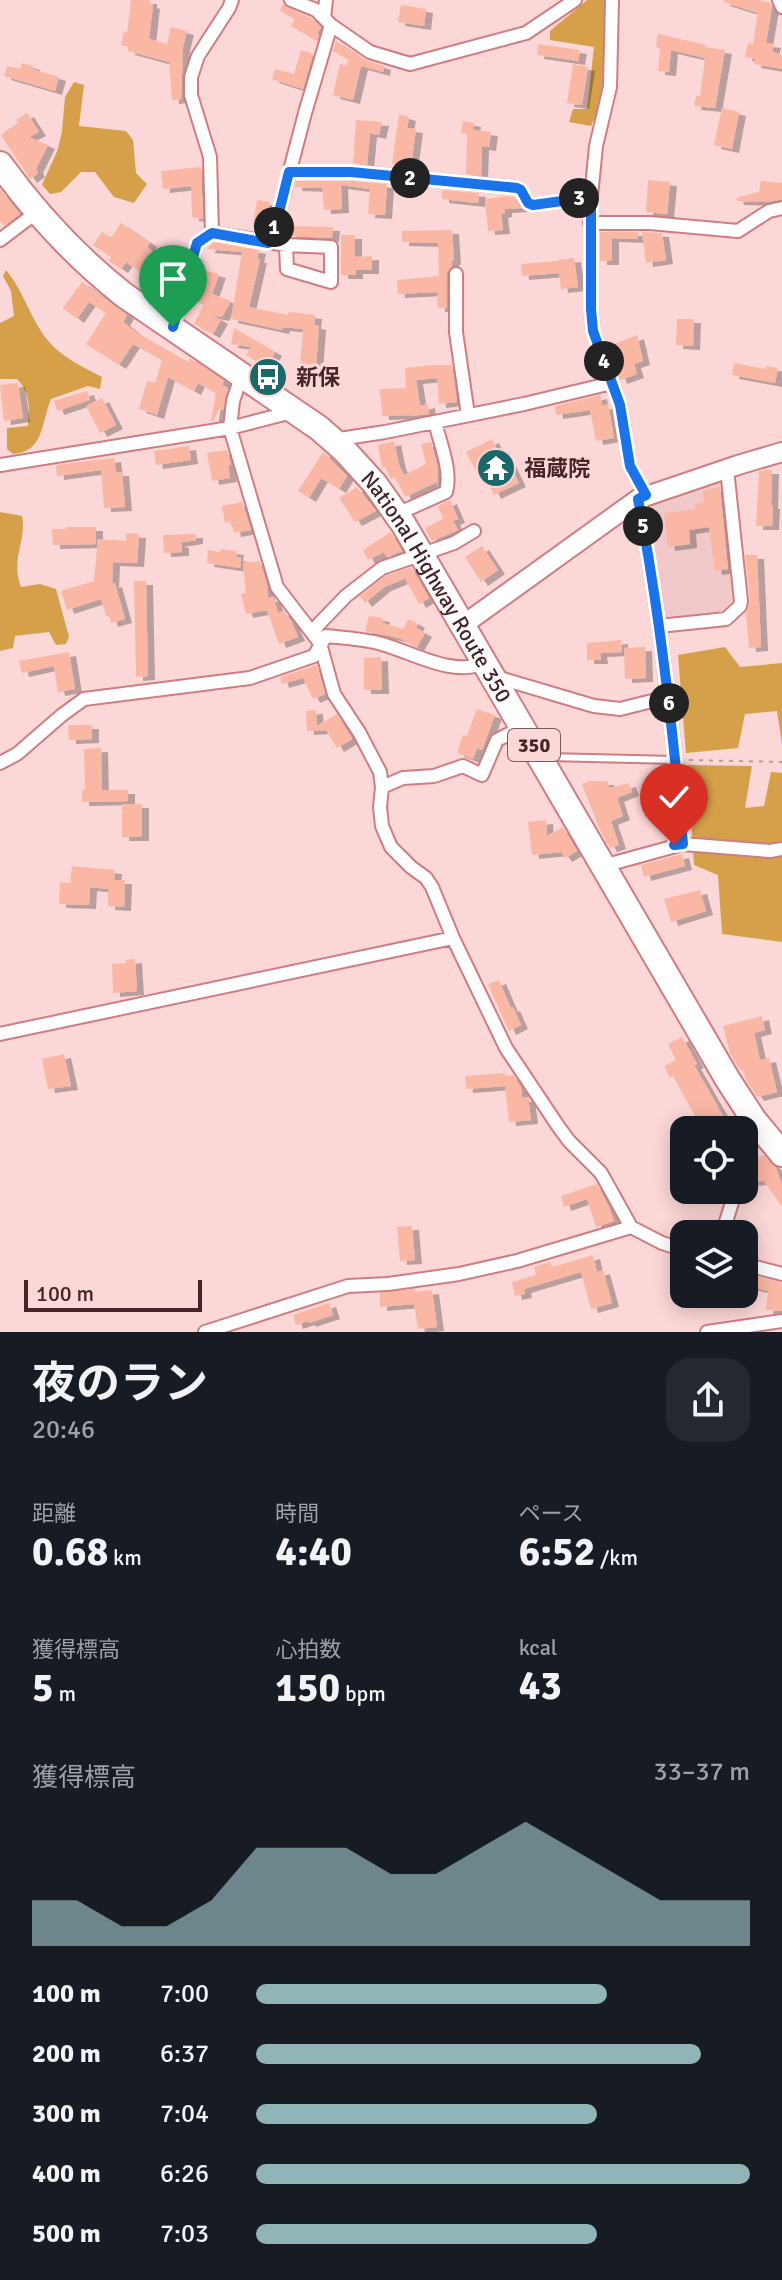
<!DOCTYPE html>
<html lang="ja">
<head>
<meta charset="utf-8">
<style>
	:root { --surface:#171b24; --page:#242831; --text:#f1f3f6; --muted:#9ea1a6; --accent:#91b4b7 }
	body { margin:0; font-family:Signika,"Noto Sans JP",sans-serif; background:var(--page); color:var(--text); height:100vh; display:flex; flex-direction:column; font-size:30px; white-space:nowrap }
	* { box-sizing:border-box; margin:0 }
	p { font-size:26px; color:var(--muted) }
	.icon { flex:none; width:44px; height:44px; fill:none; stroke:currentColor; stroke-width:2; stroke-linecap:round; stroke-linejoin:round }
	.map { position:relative; height:1332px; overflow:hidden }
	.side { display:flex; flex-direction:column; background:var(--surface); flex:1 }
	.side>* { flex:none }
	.buttons { position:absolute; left:670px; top:1116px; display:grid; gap:16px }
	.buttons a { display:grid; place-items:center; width:88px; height:88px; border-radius:16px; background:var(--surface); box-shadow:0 4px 20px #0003; font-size:40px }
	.scale { position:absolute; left:24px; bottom:20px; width:178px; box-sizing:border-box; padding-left:8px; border:4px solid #462427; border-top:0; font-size:22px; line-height:28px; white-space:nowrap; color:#462427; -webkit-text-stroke:6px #fcd7d7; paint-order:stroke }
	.pin { position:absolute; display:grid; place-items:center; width:68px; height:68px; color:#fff; margin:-82px -34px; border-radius:50% 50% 50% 0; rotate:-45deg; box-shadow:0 0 8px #0007 }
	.pin .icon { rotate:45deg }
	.km { position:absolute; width:40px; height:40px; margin:-20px; border-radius:50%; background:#222; color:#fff; font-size:22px; line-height:40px; text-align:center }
	.round { display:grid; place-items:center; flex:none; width:84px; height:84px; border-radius:24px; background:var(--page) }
	.headline { display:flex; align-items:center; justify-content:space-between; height:136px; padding:0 32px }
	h1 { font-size:44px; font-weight:700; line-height:60px }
	.stats { display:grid; grid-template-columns:repeat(3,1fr); gap:12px; height:136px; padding:8px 32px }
	.stats div { display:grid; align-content:center }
	.stats b { font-size:40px; font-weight:700 }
	.stats small { font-size:22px; font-weight:400 }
	.stats p { font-size:22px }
	.chart { height:224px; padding:16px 32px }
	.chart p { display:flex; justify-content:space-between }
	.chart svg { width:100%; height:144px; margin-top:8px; fill:var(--accent); opacity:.7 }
	ul { padding:0 32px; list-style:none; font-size:26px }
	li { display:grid; grid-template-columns:128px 96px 1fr; align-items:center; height:60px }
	li i { height:20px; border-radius:10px; background:var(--accent) }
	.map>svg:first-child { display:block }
	.built { fill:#f0c8c9 }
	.forest { fill:#d6a04a }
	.building { fill:#fab7a4; filter:url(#shadow) }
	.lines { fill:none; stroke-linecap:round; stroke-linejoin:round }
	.lane-casing { stroke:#d07d82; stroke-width:10 }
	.street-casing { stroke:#d07d82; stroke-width:16 }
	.secondary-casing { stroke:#d07d82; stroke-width:22 }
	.highway-casing { stroke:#d07d82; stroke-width:28 }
	.path { stroke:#bd999a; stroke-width:2; stroke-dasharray:4 6; stroke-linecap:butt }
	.lane { stroke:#fff; stroke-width:6 }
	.street { stroke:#fff; stroke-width:12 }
	.secondary { stroke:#fff; stroke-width:18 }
	.highway { stroke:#fff; stroke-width:24 }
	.route-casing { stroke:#fff; stroke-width:16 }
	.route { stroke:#1a73e8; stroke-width:10 }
	.labels { text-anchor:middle; stroke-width:7; stroke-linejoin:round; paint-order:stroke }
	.shield { fill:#fcd7d7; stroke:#7d5a5c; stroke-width:2 }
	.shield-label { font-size:20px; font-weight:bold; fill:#462427 }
	.poi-label { font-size:22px; font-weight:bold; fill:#462427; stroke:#fcd7d7; text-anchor:start }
	.street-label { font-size:22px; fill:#462427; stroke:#fcd7d7 }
</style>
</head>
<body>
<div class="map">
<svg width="782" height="1332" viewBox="0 0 782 1332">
	<defs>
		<filter id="shadow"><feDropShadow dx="7" dy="4" stdDeviation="0" flood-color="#0004"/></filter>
	</defs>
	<rect width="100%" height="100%" fill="#fcd7d7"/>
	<path class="built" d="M726 477 736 610 666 617 642 505Z"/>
	<path class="forest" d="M587 0H606L603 101 591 126 569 122 573 109H587L594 47 550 40V31Z
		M74 82 84 85 79 126 126 131 133 140 136 173 147 184 134 203 114 197 95 172H81L61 192 50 194 42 185 58 149 62 131 65 97Z
		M6 270C22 289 28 311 41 331 55 354 79 365 102 377L100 389 88 386 51 399C41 423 44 452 13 454L7 449V428L28 426C29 407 31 394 17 379H0V323L14 316 11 291 3 276Z
		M0 512 22 516C27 542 10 558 21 587L40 584 56 589 69 637 66 644 56 645 49 632 15 636 13 648 0 651Z
		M725 647 740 667 782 663V744L777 711 745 714 738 748 686 753 678 655Z
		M688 765 752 766 745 808 764 806 771 772 782 773V942L722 934 718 875 694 865Z"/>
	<path class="building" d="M131 0H150V4L153 5 149 39 167 44 171 27 187 31 183 47 181 99 172 100 169 62 128 51 129 47 121 45 124 32 127 33Z
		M724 0H758L771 3 772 7 766 43 774 44 772 52 782 55V69L754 64 755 59 745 57 748 43 753 44 758 13 723 2Z
		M283 4 288 8 311 18 321 27 317 34 319 35 317 41 291 26 295 19 280 11Z
		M401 5 426 9 424 26 398 22Z
		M658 34 706 45 705 47 725 50 715 108 694 106 696 96H700L705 58 671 50 669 72 658 71 660 48 656 47Z
		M336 41 365 60 384 66 383 72 361 66 353 100 333 95 340 64 346 66 349 60 333 51Z
		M538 44 580 50 578 61 537 55Z
		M301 50 313 54 303 89 272 79 275 69 294 74Z
		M22 63 33 66 32 69 59 77 55 91 4 76 7 66 20 69Z
		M573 64 588 67 582 105 567 103Z
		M722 108 739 112 732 149 714 145Z
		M27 113 39 132 29 137 48 145 36 169 38 173 30 179 1 135 5 133 4 132 18 123 16 120Z
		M399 114 409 117 407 128 416 129 411 166 392 164Z
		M356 120 382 122 379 135 370 133 367 165 353 163Z
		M463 121 474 123 473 130 491 132 489 147 482 146 481 176 466 174 467 134 461 133Z
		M201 167 203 219 192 217 191 186 163 189 161 171Z
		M648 180 670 182 667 214 646 212Z
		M296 181H351L387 184 385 215 368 214 370 189 341 185 342 209 324 210 322 188 295 187Z
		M761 181 782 183V199L768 202 737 201 736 198 759 192Z
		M0 189 20 214 4 226 0 221Z
		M442 190 479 193 478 203 442 199Z
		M506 196 514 197 521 208 505 209V213L501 214 503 230 488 231 485 199Z
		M257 200 270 202 264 228 253 226Z
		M121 223 150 243 147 247 158 255 152 264 156 267 149 278 126 262 121 269 109 261 111 257 93 245 102 232 111 238Z
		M289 226 333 227 332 238 289 236Z
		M452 230 454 261H452V266L447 273V308H438L437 292 398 294 397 280 439 276 438 243 402 242V231Z
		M600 232H638V239L612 238V261H600Z
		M642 232 662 233 666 260 646 263Z
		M341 235H355V257L372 256V270H356V275H341Z
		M214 242 259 250 257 259H260L249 307 288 315V312L315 315 314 325 319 326 316 367 300 365 303 329 283 327 282 330 231 319 242 252 207 249Z
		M574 258 578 287 561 289 559 273 522 276 521 264 558 261V260Z
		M200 269 219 274 212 294 231 301 222 317 212 315 221 320 213 334 194 324 204 304 191 298Z
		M82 282 127 315 123 322 137 333 188 362 190 358 224 381 222 385 228 388 223 410 219 409 213 422 211 421 216 393 198 383 194 391 168 377 157 415 139 409 147 381 155 383 162 360 133 344 119 365 86 344 106 313 89 302 77 319 63 308Z
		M677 319H694L693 346 676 345Z
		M234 328 275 352 267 367 246 355 251 347 231 344Z
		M637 335 643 361 634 364 637 374 620 380 611 354 617 352 614 344Z
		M734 363 766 369V366L778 368 775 383 732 375Z
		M432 365H452L457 402 439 404 437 378 416 380 420 406 428 404 429 414 410 416V415L382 416 380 389 406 388 405 368Z
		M18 383 23 418 4 421 0 385Z
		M87 391 90 400 57 411 54 401Z
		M600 395 602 406 608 404 614 438 596 441 590 410 556 415 555 406Z
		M102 398 116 425 100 433 86 406Z
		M492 439 497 450 502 448 519 483 494 495 488 482 493 481 489 471 478 474 466 452Z
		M394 441 399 465 404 475 426 464 421 444 431 442 438 468V486L437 482 405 497 395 477 391 479 385 467H382L378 445Z
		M189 446 191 460 156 465 154 451Z
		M227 450 231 465H228L230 478 212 481 207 453Z
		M323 452 347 476 339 489 321 478 309 498 298 491Z
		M114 458 116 472H122L125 507 104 508 101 470 57 476 56 465Z
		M765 470H772L771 505H773L772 526H756L759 471Z
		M357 487 376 511 355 522 339 498Z
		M720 487 728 569 715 571 709 527 689 530 690 544 668 547 664 513 695 509V504L704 502 703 490Z
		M450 500 458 519 453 521 458 530 432 541 425 528 443 519 438 506Z
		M242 502 251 530 234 533 232 522 225 523 222 506Z
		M66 527H96V544L53 545 52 529H66Z
		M391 532 402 551 387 557 384 552 368 560 363 550Z
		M126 533 139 534 137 563 113 562 112 584 115 583 125 619 111 623 109 616H106L101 599 67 610 61 591 94 581 98 539 126 541Z
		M196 534V540L177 543 182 544V552L164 553 163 535Z
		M482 546 498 570 481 582 465 557Z
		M221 549 237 551 236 557 241 558 240 568 207 563 208 550 220 552Z
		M745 555H757L761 647 749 648 746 613 750 600Z
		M260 561 267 585 268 598 273 597 278 613 284 611 291 621 298 637 279 644 267 610 246 614 241 594 246 593 243 563Z
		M411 567 429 598 419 604 403 575 404 579 384 587 365 603 360 596 386 576Z
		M134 581H146L148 676 136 677Z
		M369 616 383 618 382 623 403 629 408 620H411L418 624 416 628 425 633 417 647 399 638 365 631Z
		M621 640 622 652 600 653 601 660H587V643Z
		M645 647 646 678 625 679 624 648Z
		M69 652 75 689 58 692 54 666 22 673 19 661Z
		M381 657 382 690H364V658Z
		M317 665 325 694 313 699 303 678 282 684 280 677Z
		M477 709 495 715 482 750 477 748 473 759 457 753 463 735 467 736Z
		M316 710 317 726 337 714 352 739 337 748 326 730 307 731 306 711Z
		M68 725H92V739L69 740Z
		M101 748 102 790H128V801L82 802V790H85L84 749Z
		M590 781H607L609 788 629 783 632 792 617 798 623 816 611 821 619 845 610 848 599 828 582 784Z
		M122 804H142V837H122Z
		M546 820 547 836 563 827 577 851 565 858 561 852 532 855 528 822Z
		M682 854 685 866 644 877 641 865Z
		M72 866 115 870 114 880H125L124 907 108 906V889L90 887 89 905 59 904 60 882 70 883Z
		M700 890 706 911 671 922 664 899Z
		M135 959 137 991 113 993 112 964 126 963V960Z
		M499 980 511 1008 513 1007 521 1025 509 1031 488 984Z
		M762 1016 765 1030 754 1033 760 1060 769 1058 777 1092 757 1097 746 1080 743 1070H740L730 1053 723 1026Z
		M682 1037 697 1064 694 1065 731 1130H703L673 1076 670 1078 664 1066 676 1060 668 1044Z
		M64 1054 71 1086 48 1089 42 1059Z
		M505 1073V1076L513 1075 521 1087 522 1098 528 1097 531 1120 509 1122 505 1086 466 1089 465 1076Z
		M764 1155 776 1168 782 1185V1207L764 1181 745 1182V1170H756L753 1159Z
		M597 1184 608 1205 614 1221 596 1227 587 1199 564 1207 561 1196Z
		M412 1226 415 1260 400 1261 397 1227Z
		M593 1255 597 1272 603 1270 612 1303 591 1309 581 1272 524 1289 525 1294 515 1296 512 1282 536 1275 534 1267 550 1262 552 1267Z
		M744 1273 782 1283V1311L766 1310 768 1291 744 1285Z
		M414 1289 415 1292 432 1290 437 1327 418 1329 414 1304 380 1307V1293Z
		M329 1303 333 1315 309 1323 308 1321 296 1325 293 1315Z"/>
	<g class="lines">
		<defs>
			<path id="lane" d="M548 757 675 760"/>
			<path id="street" d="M291 0 316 10 331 25 370 52 410 64 526 33 575 0
				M612 0 610 87 596 146 591 197V309L593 331 620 405 630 466 646 495
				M779 0 782 7
				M324 18 326 0
				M289 172H351L517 188 521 190 528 203 533 205 591 197
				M590 223H650L738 231 769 211 782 208
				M212 233 286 245 331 247V282L287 269 286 245
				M0 240 37 212
				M268 243 278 216 305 113 331 25
				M456 274V332L468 415
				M173 327 197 243 212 233 210 157 191 95V77L198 56 229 8 232 0
				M242 374 233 401 230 428 277 587 320 643 334 694 359 732 380 772 382 787 380 807 382 826 391 847 411 867 426 878 432 887 453 938 506 1048 558 1126 569 1141 601 1173 631 1227 662 1243 684 1250
				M333 440 385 432 524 404 612 383
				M0 465 230 428 296 411
				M638 499C660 613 673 729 683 844
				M397 514 446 492C452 471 440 443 435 422
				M659 626 726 619 740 606 741 601 727 469
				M314 633 318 625 346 596 382 568 454 543 474 531
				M496 681 503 679 594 706 620 709 668 697
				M0 763 17 754 62 715 84 699 250 678 314 656 326 636C345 638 365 639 382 644 414 653 452 677 485 663
				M382 787 403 778 434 776 463 766 482 775 497 740 523 727
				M603 866 683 844 770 851 782 849
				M0 1034 453 938
				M744 1153 754 1120
				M722 1234 736 1190
				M744 1264 782 1274
				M205 1332 348 1286 388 1284 459 1274 517 1261 631 1227
				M707 1332 782 1321"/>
			<path id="secondary" d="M463 625 638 499 738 465 782 452"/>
			<g id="highway">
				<path id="s1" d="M0 164C36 214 76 257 124 295L319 428 344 450 375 484 404 525 728 1080 754 1120 782 1154"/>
			</g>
		</defs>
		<use href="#lane" class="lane-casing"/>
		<use href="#street" class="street-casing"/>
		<use href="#secondary" class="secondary-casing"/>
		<use href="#highway" class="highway-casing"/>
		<path class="path" d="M689 760 782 762"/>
		<use href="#lane" class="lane"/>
		<use href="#street" class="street"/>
		<use href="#secondary" class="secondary"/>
		<use href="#highway" class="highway"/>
	</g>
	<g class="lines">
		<defs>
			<path id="route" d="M173 327 197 243 212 233 268 243 278 216 289 172H351L517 188 521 190 528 203 533 205 591 197V309L593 331 620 405 630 466 646 495 638 499C660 613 673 729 683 844L674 845"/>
		</defs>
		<use href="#route" class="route-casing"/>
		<use href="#route" class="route"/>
	</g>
	<defs>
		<symbol id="bus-disc" viewBox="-11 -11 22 22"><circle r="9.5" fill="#1b686a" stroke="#fcd7d7"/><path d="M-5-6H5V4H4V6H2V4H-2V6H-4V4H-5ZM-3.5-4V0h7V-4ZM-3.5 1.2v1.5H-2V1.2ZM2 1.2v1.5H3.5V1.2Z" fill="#fff"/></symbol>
		<symbol id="temple-disc" viewBox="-11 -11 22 22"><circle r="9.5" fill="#1b686a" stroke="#fcd7d7"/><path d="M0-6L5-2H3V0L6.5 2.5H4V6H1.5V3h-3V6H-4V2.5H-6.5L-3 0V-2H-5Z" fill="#fff"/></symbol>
	</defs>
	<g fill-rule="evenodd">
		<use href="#bus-disc" x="246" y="355" width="44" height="44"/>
		<use href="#temple-disc" x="474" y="446" width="44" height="44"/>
	</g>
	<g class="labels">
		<rect class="shield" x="508" y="729" width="52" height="32" rx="6"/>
		<g class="shield-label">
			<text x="534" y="752">350</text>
		</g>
		<g class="poi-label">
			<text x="296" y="385">新保</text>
			<text x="524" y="476">福蔵院</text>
		</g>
		<g class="street-label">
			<text dy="8" stroke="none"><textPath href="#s1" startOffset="616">National Highway Route 350</textPath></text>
		</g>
	</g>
</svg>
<div class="buttons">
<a><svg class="icon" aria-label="locate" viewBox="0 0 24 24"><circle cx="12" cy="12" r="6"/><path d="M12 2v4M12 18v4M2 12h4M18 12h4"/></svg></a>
<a><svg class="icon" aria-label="layers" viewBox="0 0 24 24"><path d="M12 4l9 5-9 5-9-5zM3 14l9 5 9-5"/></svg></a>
</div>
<div class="scale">100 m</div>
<div class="pin" style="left:173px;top:327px;background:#1e9e55"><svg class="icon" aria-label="arrive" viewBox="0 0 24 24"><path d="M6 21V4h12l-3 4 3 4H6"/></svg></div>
<div class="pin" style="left:674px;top:845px;background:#d93025"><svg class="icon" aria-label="check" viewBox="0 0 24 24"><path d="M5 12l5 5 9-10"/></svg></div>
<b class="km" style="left:274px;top:227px">1</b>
<b class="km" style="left:410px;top:178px">2</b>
<b class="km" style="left:579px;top:198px">3</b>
<b class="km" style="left:604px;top:361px">4</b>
<b class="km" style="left:643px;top:526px">5</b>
<b class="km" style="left:669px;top:703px">6</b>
</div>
<section class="side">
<div class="headline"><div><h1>夜のラン</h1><p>20:46</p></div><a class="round"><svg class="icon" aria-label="share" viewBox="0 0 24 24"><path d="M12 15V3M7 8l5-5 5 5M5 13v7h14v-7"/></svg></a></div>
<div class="stats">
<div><p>距離</p><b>0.68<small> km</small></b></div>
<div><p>時間</p><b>4:40</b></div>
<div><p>ペース</p><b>6:52<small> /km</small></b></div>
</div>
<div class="stats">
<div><p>獲得標高</p><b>5<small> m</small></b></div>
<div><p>心拍数</p><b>150<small> bpm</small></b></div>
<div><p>kcal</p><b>43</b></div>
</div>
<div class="chart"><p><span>獲得標高</span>33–37 m</p>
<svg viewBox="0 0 160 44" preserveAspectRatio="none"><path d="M0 44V30L10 30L20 38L30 38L40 30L50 14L60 14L70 14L80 22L90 22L100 14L110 6L120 14L130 22L140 30L150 30L160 30V44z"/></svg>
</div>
<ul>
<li><b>100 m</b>7:00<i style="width:71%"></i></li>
<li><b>200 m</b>6:37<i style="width:90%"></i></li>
<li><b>300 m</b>7:04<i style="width:69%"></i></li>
<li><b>400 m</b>6:26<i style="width:100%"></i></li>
<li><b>500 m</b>7:03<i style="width:69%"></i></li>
</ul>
</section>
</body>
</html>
